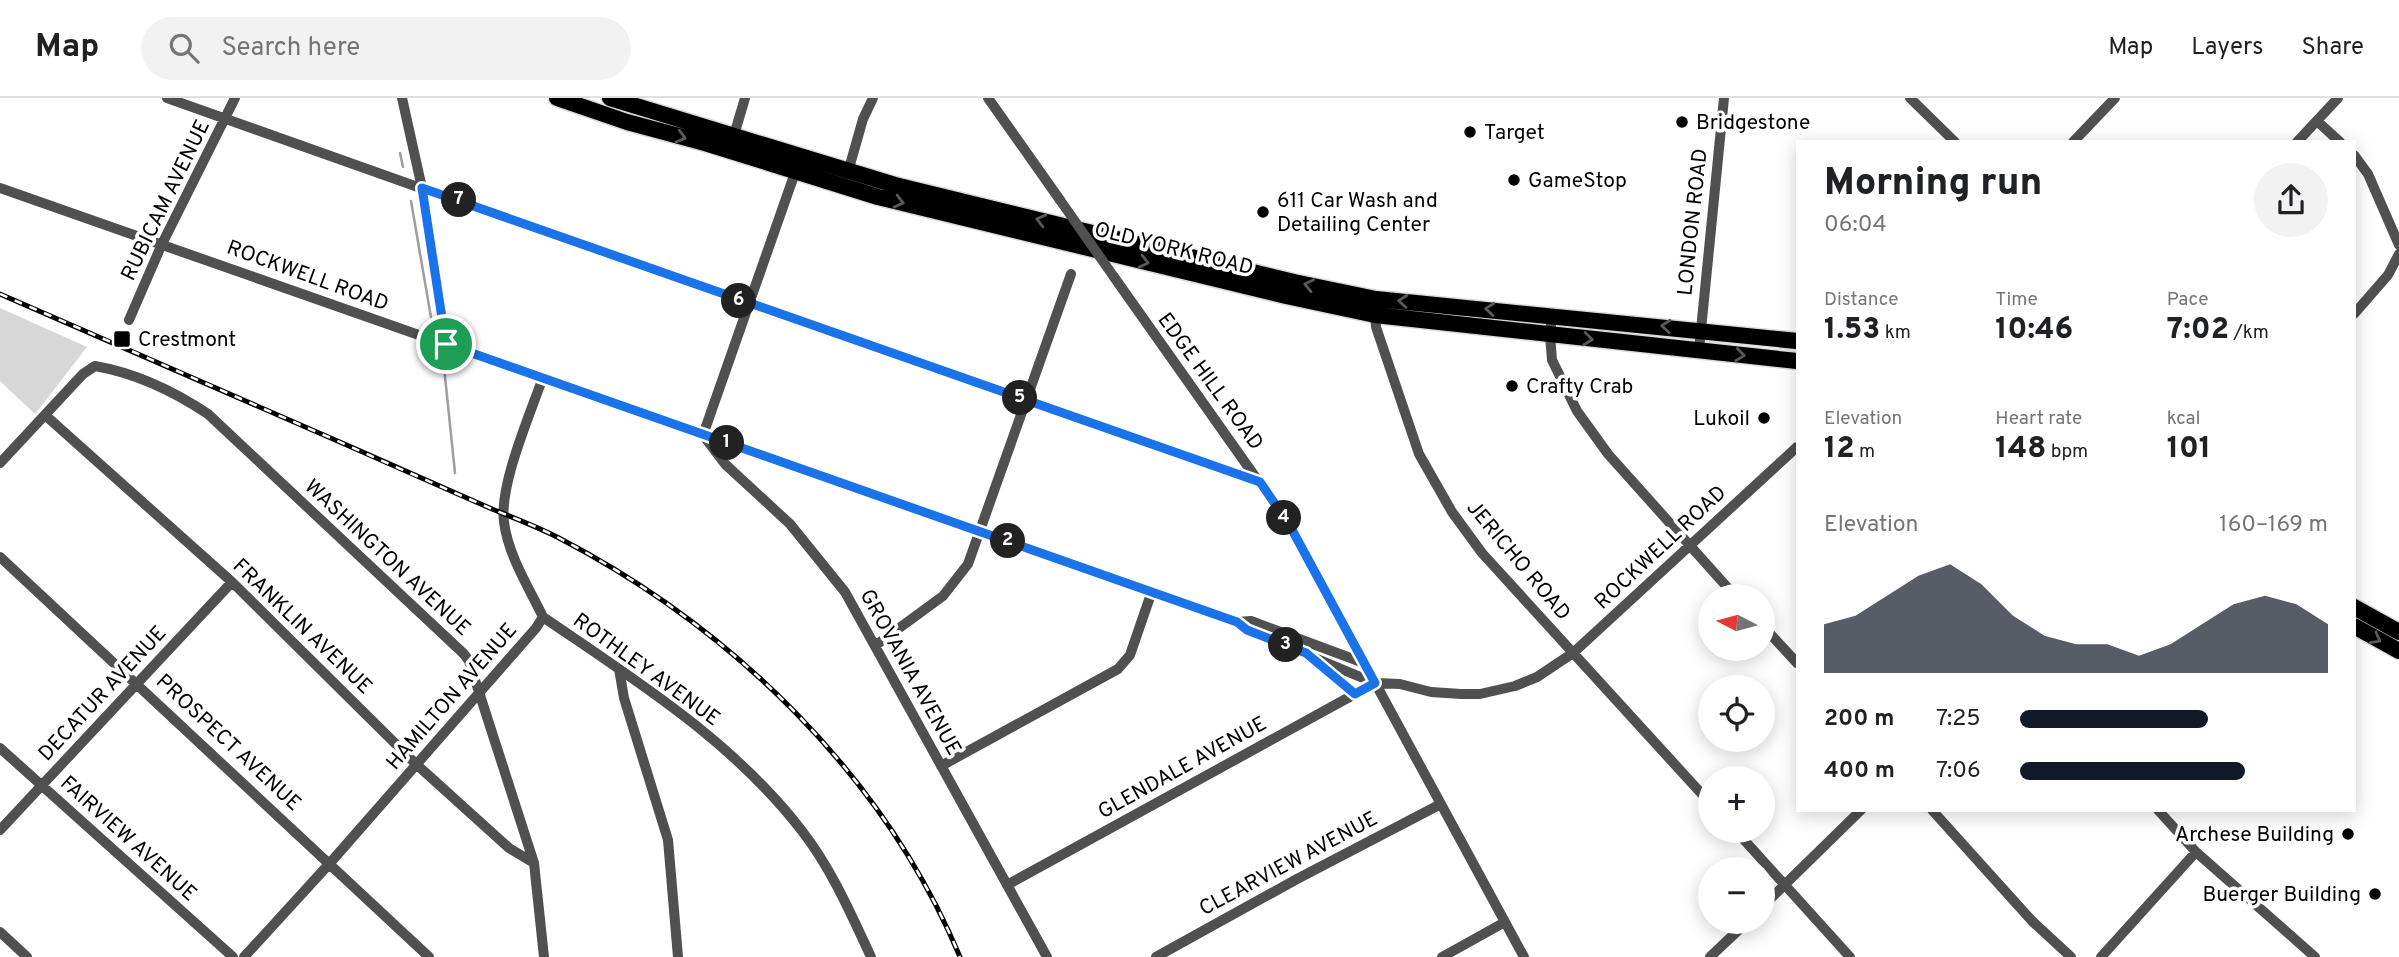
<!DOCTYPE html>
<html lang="en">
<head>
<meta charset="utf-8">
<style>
	:root { --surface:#fff; --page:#f2f2f2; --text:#202124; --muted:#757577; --line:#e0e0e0; --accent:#111827 }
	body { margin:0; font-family:Overpass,sans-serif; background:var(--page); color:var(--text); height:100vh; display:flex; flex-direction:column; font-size:26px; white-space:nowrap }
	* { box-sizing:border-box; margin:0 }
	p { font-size:23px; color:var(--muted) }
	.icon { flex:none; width:38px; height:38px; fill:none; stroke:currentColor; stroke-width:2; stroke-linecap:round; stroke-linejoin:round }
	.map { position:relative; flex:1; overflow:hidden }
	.panel { position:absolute; left:1796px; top:42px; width:560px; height:672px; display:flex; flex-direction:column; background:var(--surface); border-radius:0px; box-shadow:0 4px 18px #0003 }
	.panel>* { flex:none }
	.needle { width:46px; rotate:276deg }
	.controls { position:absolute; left:1698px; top:486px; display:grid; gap:14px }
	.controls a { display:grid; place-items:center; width:77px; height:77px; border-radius:50%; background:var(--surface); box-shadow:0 4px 18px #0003; font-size:35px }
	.pin { position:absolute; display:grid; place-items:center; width:60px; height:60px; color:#fff; margin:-30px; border:4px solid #fff; border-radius:50%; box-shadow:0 2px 7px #0007 }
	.km { position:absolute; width:35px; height:35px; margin:-18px; border-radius:50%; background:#222; color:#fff; font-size:19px; line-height:35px; text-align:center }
	.round { display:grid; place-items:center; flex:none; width:74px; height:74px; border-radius:37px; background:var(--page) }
	.summary { display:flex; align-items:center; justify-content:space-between; height:119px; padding:0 28px }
	h1 { font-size:38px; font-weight:800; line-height:52px }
	.figures { display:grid; grid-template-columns:repeat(3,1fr); gap:10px; height:119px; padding:7px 28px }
	.figures div { display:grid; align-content:center }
	.figures b { font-size:30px; font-weight:800 }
	.figures small { font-size:19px; font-weight:400 }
	.figures p { font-size:19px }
	.chart { height:196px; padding:14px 28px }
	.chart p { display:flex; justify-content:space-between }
	.chart svg { width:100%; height:126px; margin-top:7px; fill:var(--accent); opacity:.7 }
	ul { padding:0 28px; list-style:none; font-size:23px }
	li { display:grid; grid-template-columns:112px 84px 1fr; align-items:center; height:52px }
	li i { height:18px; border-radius:9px; background:var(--accent) }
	header { display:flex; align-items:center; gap:42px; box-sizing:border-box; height:98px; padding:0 35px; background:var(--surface); border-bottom:2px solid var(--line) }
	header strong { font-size:33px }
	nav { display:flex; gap:38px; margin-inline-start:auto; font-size:24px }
	.search { width:490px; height:63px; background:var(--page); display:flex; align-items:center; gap:18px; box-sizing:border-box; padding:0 24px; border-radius:38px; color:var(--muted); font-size:26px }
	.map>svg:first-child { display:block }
	.green { fill:#d7d7d7 }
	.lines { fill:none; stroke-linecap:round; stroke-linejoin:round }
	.stream { stroke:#9e9e9e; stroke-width:2.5 }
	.highway-casing { stroke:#dbdbdb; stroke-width:19 }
	.minor { stroke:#505050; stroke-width:10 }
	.highway { stroke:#000; stroke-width:16 }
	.rail-casing { stroke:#000; stroke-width:5 }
	.rail { stroke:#fff; stroke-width:2.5; stroke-dasharray:8; stroke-linecap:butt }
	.minor-bridge { stroke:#505050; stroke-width:10 }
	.oneway { stroke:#595959 }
	.route-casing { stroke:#fff; stroke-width:14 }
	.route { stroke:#1a73e8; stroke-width:9 }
	.poi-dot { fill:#000; stroke:#fff; stroke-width:2.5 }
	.labels { text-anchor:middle; stroke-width:7; stroke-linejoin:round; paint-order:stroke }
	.poi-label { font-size:21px; fill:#000; stroke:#fff; text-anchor:start }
	.street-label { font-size:21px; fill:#000; stroke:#fff }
</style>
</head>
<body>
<header>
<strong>Map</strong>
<div class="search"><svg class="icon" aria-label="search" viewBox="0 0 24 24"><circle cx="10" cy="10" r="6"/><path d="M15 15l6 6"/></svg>Search here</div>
<nav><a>Map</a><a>Layers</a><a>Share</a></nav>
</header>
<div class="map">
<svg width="2399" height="859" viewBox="0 0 2399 859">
	<rect width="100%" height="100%" fill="#fff"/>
	<path class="green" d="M0 210 87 249 35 316 0 283Z"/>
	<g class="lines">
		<path class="stream" d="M400 55 403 69
			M411 103 432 225
			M444 269 455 375"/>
		<defs>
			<path id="highway" d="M557 0 627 24 705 45 878 99 1286 198 1375 217 1797 263
				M610 0 895 87 1294 184 1376 201 1797 243
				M2354 509 2399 534
				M2354 528 2399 553"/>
		</defs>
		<use href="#highway" class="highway-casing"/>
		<path class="minor" d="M167 0 750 207 1260 384
			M402 0 422 90 446 246
			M988 0 1060 102
			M1910 0 1955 44
			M2317 23 2340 44
			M732 44 745 0
			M2073 44 2115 0
			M2297 44 2338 0
			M2354 57 2368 76 2399 147
			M797 69 703 337 725 366 790 426 845 494 1047 859
			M848 74 863 21 873 0
			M0 90 1237 524 1247 532 1375 585 1400 586 1431 594 1461 596H1480L1515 588 1537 579 1573 555 1797 349
			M1114 179 1290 428 1524 859
			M1375 212 1376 229 1419 356 1452 414 1482 455 1710 705
			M2354 216 2388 177 2399 156
			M1552 217 1550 237 1552 262 1577 313 1608 356 1736 499
			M129 222 162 146 235 0
			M1699 252 1724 0
			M45 317 232 484 416 666 509 750 534 765
			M0 365 83 276 95 268C135 275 175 294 208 316L464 556 469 563 534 765 544 859
			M0 459 429 859
			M543 519C635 582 733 643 802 733 831 770 851 816 871 859
			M1237 524 1251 523 1364 565
			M1762 527 1797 565
			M876 547 943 498 968 466 1071 176
			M1317 564 1355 596
			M619 571 624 600 668 742 678 859
			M0 650 233 859
			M941 668 1118 571 1130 557 1152 493
			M1932 712 2032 823 2071 859
			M2158 712 2196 754 2315 859
			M0 732 232 484
			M1736 733 1850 859
			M1007 787 1375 585
			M1762 809 1861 712
			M0 834 27 859
			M244 859 330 765 536 530 543 519C529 490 508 457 504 424 499 387 530 317 543 279
			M1156 859 1297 781 1439 707
			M1442 859 1505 824
			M1710 859 1747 824
			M2101 859 2196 754"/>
		<use href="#highway" class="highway"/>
		<defs>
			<path id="rail" d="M0 196C116 246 232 297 349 348 396 369 444 390 492 411 514 420 538 429 559 440 732 530 884 677 960 859"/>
		</defs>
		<use href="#rail" class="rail-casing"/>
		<use href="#rail" class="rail"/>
		<path class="minor-bridge" d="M1060 102 1114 179"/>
	</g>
	<defs><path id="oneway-chevron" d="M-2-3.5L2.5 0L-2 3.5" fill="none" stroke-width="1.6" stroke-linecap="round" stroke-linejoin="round" transform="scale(1.75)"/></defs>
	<g class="oneway">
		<use href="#oneway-chevron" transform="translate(681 39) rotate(15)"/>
		<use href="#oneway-chevron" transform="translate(899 104) rotate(14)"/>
		<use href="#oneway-chevron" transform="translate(1041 122) rotate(-166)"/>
		<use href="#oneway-chevron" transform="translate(1144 164) rotate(14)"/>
		<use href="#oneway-chevron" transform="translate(1309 187) rotate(-168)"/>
		<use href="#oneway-chevron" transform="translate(1403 203) rotate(-175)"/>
		<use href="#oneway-chevron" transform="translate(1490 211) rotate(-175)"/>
		<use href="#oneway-chevron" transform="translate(1666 228) rotate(-175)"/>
		<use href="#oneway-chevron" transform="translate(1588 241) rotate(6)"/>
		<use href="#oneway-chevron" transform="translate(1740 257) rotate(7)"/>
		<use href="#oneway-chevron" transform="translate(2376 541) rotate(29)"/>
	</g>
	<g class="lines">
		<defs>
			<path id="route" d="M422 90 1260 384 1290 428 1375 585 1355 596 1306 555 1247 532 1237 524 446 246Z"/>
		</defs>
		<use href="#route" class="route-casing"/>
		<use href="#route" class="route"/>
	</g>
	<g class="poi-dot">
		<circle cx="1682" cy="24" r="7"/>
		<circle cx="1470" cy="34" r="7"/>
		<circle cx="1514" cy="82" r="7"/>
		<circle cx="1263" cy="114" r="7"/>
		<rect x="113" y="232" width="18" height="18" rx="3.5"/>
		<circle cx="1512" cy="288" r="7"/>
		<circle cx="1764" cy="320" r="7"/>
		<circle cx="2348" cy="736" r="7"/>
		<circle cx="2375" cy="796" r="7"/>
	</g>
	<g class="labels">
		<g class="poi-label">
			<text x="1696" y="31">Bridgestone</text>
			<text x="1484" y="41">Target</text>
			<text x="1528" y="89">GameStop</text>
			<text x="1277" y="109">611 Car Wash and<tspan x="1277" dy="24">Detailing Center</tspan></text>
			<text x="138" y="248">Crestmont</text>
			<text x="1526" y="295">Crafty Crab</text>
			<text x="1750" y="327" text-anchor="end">Lukoil</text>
			<text x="2334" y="743" text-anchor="end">Archese Building</text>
			<text x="2361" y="803" text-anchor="end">Buerger Building</text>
		</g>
		<g class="street-label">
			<text transform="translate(165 102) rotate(-64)" y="7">RUBICAM AVENUE</text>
			<text transform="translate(1692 124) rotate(-84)" y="7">LONDON ROAD</text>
			<text transform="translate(1174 150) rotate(14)" y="7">OLD YORK ROAD</text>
			<text transform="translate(308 177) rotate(20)" y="7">ROCKWELL ROAD</text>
			<text transform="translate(1211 283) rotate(54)" y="7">EDGE HILL ROAD</text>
			<text transform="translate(1660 449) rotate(-43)" y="7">ROCKWELL ROAD</text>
			<text transform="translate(388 459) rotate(43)" y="7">WASHINGTON AVENUE</text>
			<text transform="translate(1519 462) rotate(50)" y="7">JERICHO ROAD</text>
			<text transform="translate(303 528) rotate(44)" y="7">FRANKLIN AVENUE</text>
			<text transform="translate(647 571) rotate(36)" y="7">ROTHLEY AVENUE</text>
			<text transform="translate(911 574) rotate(61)" y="7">GROVANIA AVENUE</text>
			<text transform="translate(102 595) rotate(-47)" y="7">DECATUR AVENUE</text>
			<text transform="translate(451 598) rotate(-49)" y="7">HAMILTON AVENUE</text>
			<text transform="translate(229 644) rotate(43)" y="7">PROSPECT AVENUE</text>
			<text transform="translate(1182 669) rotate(-29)" y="7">GLENDALE AVENUE</text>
			<text transform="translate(129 740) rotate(42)" y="7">FAIRVIEW AVENUE</text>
			<text transform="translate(1288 765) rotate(-28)" y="7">CLEARVIEW AVENUE</text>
		</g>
	</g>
</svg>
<div class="controls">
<a><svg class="needle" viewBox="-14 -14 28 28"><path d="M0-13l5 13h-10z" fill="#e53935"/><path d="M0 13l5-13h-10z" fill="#757577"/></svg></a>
<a><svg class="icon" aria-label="locate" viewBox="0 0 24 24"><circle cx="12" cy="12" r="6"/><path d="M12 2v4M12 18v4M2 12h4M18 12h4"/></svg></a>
<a>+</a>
<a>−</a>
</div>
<div class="pin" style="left:446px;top:246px;background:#1e9e55"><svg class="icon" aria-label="arrive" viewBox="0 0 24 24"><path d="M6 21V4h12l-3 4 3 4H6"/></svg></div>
<b class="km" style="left:727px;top:345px">1</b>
<b class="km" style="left:1008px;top:443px">2</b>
<b class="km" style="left:1286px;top:547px">3</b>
<b class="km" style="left:1284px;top:420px">4</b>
<b class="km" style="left:1020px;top:300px">5</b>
<b class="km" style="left:739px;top:203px">6</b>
<b class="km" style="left:459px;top:102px">7</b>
<section class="panel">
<div class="summary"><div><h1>Morning run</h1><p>06:04</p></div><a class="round"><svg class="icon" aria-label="share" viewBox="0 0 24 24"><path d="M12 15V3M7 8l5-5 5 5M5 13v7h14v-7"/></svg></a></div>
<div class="figures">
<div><p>Distance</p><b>1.53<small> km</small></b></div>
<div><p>Time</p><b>10:46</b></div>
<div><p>Pace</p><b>7:02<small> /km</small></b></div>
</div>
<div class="figures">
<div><p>Elevation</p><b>12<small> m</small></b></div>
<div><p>Heart rate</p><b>148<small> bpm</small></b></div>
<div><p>kcal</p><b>101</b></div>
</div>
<div class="chart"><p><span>Elevation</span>160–169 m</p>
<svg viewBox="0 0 160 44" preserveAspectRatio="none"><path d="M0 44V27L10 24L20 17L30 10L40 6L50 13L60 24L70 31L80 34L90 34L100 38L110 34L120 27L130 20L140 17L150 20L160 27V44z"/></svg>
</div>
<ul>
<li><b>200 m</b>7:25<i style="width:61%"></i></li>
<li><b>400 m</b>7:06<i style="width:73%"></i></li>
</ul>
</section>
</div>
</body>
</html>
